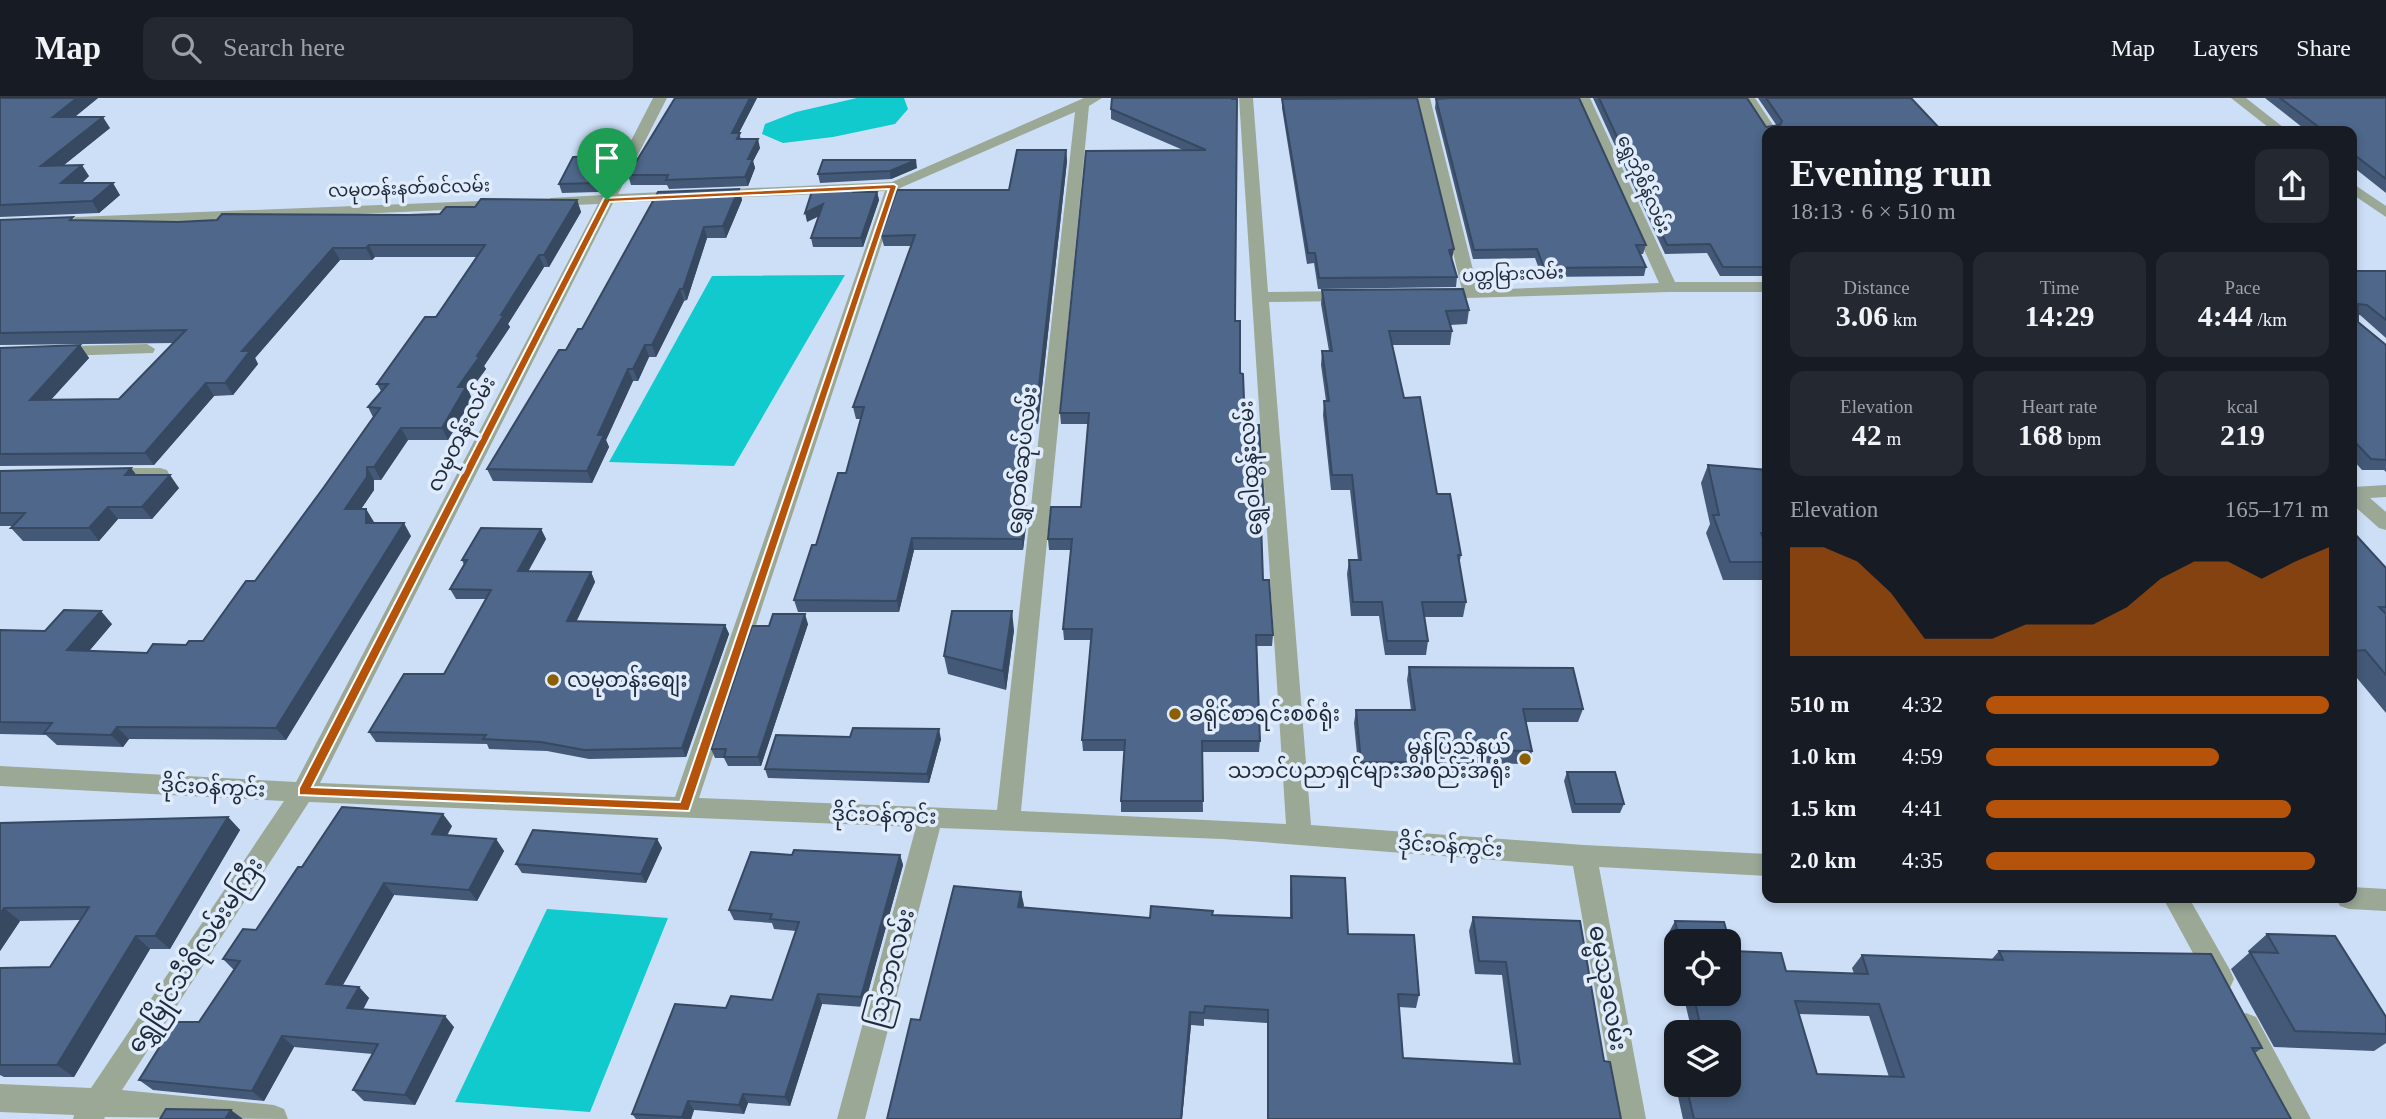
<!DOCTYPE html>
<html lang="en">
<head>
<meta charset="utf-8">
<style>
	:root { --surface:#171b24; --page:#242831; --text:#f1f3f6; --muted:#9ea1a6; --line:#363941; --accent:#b45309 }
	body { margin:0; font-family:"Times New Roman","Noto Sans Myanmar",serif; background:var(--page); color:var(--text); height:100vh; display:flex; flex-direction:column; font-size:26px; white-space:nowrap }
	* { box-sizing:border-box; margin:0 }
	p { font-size:23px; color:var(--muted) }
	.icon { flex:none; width:38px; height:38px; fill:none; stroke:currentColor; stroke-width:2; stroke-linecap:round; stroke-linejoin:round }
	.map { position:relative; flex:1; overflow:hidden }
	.panel { position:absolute; left:1762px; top:28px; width:595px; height:777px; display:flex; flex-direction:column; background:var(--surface); border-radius:14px; box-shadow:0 4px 10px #0003 }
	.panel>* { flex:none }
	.fabs { position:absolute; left:1664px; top:831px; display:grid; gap:14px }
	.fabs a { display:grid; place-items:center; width:77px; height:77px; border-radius:14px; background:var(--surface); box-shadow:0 4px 10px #0003; font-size:35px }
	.pin { position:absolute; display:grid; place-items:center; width:60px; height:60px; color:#fff; margin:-72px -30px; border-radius:50% 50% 50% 0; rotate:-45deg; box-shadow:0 0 7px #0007 }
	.pin .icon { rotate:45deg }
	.round { display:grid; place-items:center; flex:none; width:74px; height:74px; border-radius:14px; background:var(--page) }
	.summary { display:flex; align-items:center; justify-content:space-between; height:119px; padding:0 28px }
	h1 { font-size:38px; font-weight:600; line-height:52px }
	.stats { display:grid; grid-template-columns:repeat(3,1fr); gap:10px; height:119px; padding:7px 28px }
	.stats div { display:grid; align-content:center; border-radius:14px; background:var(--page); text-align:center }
	.stats b { font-size:30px; font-weight:600 }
	.stats small { font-size:19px; font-weight:400 }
	.stats p { font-size:19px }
	.chart { height:196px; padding:14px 28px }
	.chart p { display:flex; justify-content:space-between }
	.chart svg { width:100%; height:126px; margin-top:7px; fill:var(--accent); opacity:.7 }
	ul { padding:0 28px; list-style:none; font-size:23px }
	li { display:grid; grid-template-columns:112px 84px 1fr; align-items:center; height:52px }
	li i { height:18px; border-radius:9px; background:var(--accent) }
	header { display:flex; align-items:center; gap:42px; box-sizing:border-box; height:98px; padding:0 35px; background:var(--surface); border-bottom:2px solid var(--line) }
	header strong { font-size:33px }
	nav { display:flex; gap:38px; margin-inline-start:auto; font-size:24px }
	.search { width:490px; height:63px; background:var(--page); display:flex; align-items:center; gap:18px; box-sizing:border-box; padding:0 24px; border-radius:14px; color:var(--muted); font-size:26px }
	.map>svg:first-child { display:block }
	.water { fill:#11cacd }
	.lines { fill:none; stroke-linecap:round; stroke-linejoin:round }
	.minor { fill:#9ba896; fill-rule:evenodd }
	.wall { fill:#435977; fill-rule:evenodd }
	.shaded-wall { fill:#374861 }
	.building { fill:#4e678a; stroke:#374861; stroke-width:2; fill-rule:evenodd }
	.route { fill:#b45309; stroke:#fff; stroke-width:2; fill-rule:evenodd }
	.poi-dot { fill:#8c5f04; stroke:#e0ecfc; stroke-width:2.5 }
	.labels { text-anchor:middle; stroke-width:7; stroke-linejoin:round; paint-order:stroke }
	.far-street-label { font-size:18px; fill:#1f2a3a; stroke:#e0ecfc }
	.street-label { font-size:21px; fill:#1f2a3a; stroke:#e0ecfc }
	.poi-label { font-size:21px; fill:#1f2a3a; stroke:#e0ecfc; text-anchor:start }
	.near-street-label { font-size:24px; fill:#1f2a3a; stroke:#e0ecfc }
</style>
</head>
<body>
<header>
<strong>Map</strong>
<div class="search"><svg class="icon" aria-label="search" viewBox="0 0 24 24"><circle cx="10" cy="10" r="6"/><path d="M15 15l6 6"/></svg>Search here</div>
<nav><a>Map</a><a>Layers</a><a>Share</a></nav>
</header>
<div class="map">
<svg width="2386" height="1021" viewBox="0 0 2386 1021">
	<rect width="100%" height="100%" fill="#cddff7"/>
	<path class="water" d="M857 0H904L908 11 895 26 833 39 783 45 762 36 765 26 796 14Z
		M845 177 734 368 609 364 712 178Z
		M547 811 668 820 590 1014 455 1004Z"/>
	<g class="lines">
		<path class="minor" d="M653 0H667L618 96 892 84 1084 0H1102L1089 8 1021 713 1286 726 1239 0H1253L1268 194 1350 193 1358 198 1350 203 1269 204 1311 727 1584 747 1768 756V778L1599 769 1646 1021H1618L1573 768 1222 741 940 730 865 1021H837L916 729 309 704 122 992 274 1007 284 1011 288 1021 105 1019 104 1021H73L74 1017 0 1014V986L91 990 284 703 0 688V668L296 684 598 106 551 108 544 104 551 100 603 97ZM1075 14 997 712 699 700 900 90ZM885 93 675 699 320 685 613 105Z
			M1416 0H1430L1478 192 1659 185 1576 0H1590L1675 184H1768V194H1669L1432 201 1430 198 1432 195 1462 192Z
			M1741 0H1755L1777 33 1765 36Z
			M2231 0H2246L2288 33H2273Z
			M2352 85 2386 108V119L2352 96Z
			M505 102 510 103 512 106 510 109 76 129 68 124 76 119Z
			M147 246 155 251 153 255 0 260V250Z
			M109 370H160L167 372 169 376 167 380 160 382 102 380 100 376 102 372Z
			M2386 387V399L2370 400 2386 414V432L2379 430 2352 406V389Z
			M2352 789 2386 791V813L2349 811 2340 808 2336 800H2352Z
			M2163 800H2189L2230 872 2234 881 2230 890 2221 893 2212 890Z
			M2246 915 2256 919 2311 1021H2281L2232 928 2236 919Z"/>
	</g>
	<path class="wall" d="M0 0H98L75 19 110 30 64 67 89 78 82 85 120 97 99 115 0 119Z
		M675 0H757L739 35 741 41 760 50 753 63 755 70 748 88 669 91 667 87H631L628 77Z
		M1232 0 1235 223 1245 327 1265 424 1264 435H1261L1263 482 1273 537 1272 548H1257L1260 643 1259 654H1202L1203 714H1121V703L1124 653H1083L1082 642 1091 542H1064L1063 531 1071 452H1049L1048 441 1081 409 1088 326H1061L1060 315 1183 52 1111 21V11Z
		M1593 0H1747L1766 29 1777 28 1758 0H1911L1768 33V178H1720L1707 155 1665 156Z
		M2265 0H2386V95L2352 68V33H2307Z
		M1282 1 1457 179 1456 189 1318 191 1314 165 1307 166 1282 10Z
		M1436 1 1646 147 1643 156H1640L1646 169 1644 178 1542 179 1535 160 1473 161 1435 10Z
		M1066 52 1067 63 1038 326 1028 325 1017 408H1026L1027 420 1023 452H914L899 514H798L794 502 846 375 861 321H856L853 309 911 148H884L881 138 1009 92Z
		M611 58 614 67 598 94 562 95 559 86Z
		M917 70 891 81 820 85 818 76Z
		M865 88 866 94H877L879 102 863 149H813L811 140 819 118 807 124Z
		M739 91 742 102 726 140H707L687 202 684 203 656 259H649L638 283H633L606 342 609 349 592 385 493 383 487 371 582 231Z
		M577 102 581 114 549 169H544L508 226 510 229 484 268 486 271 469 294 472 301 448 342H408L381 382H374V392L361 411H366L374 425 411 438 286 642 129 641 123 649 57 647 46 637 0 636V532L45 533 112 526 89 553 147 555 203 543 255 483 324 389 373 319 368 309 381 293 377 286 436 219 477 159H375L372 162H340L255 260 258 266 233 297 214 298 154 367 0 368V250L80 247 89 260 51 301H119L173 245 0 247V122L178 124 409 117 440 116 475 109Z
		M2352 173H2386V240L2360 217H2358V224L2386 247V374L2384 372H2362L2352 361Z
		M1322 192 1469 212 1467 226 1450 227 1452 233 1450 247H1392L1404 300 1437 396 1461 457 1459 467 1466 504 1463 519H1424L1428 543 1426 557H1385L1379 518H1351L1347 476 1349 462H1358L1350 392H1331L1323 317 1324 303H1326L1321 267 1322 253H1329L1321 206Z
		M1708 367 1768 372V476L1765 482H1723L1706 435 1710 426 1701 385Z
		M131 370 136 377 179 390 152 421H118L99 443H23L11 430 13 428H0V373Z
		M541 431 546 441 528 473 591 474 595 484 576 523 725 527 729 536 686 659 589 661 547 653 489 651 487 646 376 644 369 634 444 576 486 501H456L450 491 464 467 462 462Z
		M2352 435 2386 470V615L2352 574Z
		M808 526 761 668H728L724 660H715L711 651 769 528Z
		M1014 532 1006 592 948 576 944 558Z
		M1409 569 1583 611 1578 624H1526L1532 653 1529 666 1473 665 1470 678 1359 677 1354 625 1356 612H1411L1407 582Z
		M941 641 929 685 768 680 765 671Z
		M1567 674 1624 706 1620 715H1572L1564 683Z
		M228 719 240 732 170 851H150L74 979H4L0 977V870L50 869 81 822 20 823 0 853V725Z
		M452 728 447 738 496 741 504 753 477 803 394 797 343 887 359 889 369 900 363 912 454 929 415 1007 364 1003 353 992 373 956 294 949 264 1003 153 992 139 982 199 924 234 872 223 861 256 832 302 769Z
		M657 741 662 750 646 785 522 775 516 766Z
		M792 757H900L903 767 864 909 822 906 790 1008 748 1005 744 1016 694 1012 691 1021H636L632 1016 726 910 772 902 796 833 774 831 772 825 734 822 729 812Z
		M1291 778 1348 836 1419 897 1416 910 1399 909 1403 960 1513 965 1502 877 1475 876 1469 833 1473 819 1604 963 1621 1021H1267V925L1204 921V928L1191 927 1182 1021H887L920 922 1021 794 1023 810 1150 820 1212 817 1290 820V791Z
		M1675 823 1724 824 1732 853 1781 855 1786 873 1854 876 1852 870 1862 857 1992 861 1999 853 2211 856 2262 950 2255 955 2291 1021H1683L1677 994 1681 987H1729V934H1692L1683 896H1729V844H1676V871L1668 836ZM1799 916 1869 918 1889 979 1817 976Z
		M2267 836 2386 919V945L2374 953 2274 949 2231 871 2249 855 2248 853Z"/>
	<path class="shaded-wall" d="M77 0H98L60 30 53 19Z
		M750 0H757L734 44 732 35Z
		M103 19 110 30 49 79 41 68Z
		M758 41 760 50 753 63 755 70 748 88 745 79 748 61Z
		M1066 52 1067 63 1038 326 1036 314Z
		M611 58 614 67 598 94 595 85Z
		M916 62 917 70 891 81 890 73Z
		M82 67 89 78 69 97 61 85Z
		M113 85 120 97 99 115 92 103Z
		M865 88 866 96 852 94Z
		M739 91 742 102 726 140 723 128Z
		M877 94 879 102 863 149 861 140Z
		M577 102 581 114 549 169 544 157Z
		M823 106 825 115 807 124 805 115Z
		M704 129 707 140 687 202 683 191Z
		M369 147 375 159 372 162 366 150Z
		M333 150 340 162 255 260 258 266 233 297 225 285 242 253Z
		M1454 151 1452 161 1449 152Z
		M539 157 544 169 508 226 510 229 484 268 486 271 469 294 472 301 448 342 442 330 458 289Z
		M680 191 684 203 656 259 652 247Z
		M80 247 89 260 40 314 30 302Z
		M645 247 649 259 638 283 633 271Z
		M628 271 633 283 606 342 609 349 592 385 587 373 598 337Z
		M206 285 214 298 154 367 145 355Z
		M1027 314 1028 325 1015 420 1014 408Z
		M401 330 408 342 381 382 374 369Z
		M367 369 374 382V392L353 423 345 411Z
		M131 370 141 383 125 377Z
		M170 377 179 390 152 421 142 409Z
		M1026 408 1027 420 1023 452 1022 441Z
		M108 409 118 421 99 443 89 430Z
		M366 411 374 424V437L366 425Z
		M404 425 411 438 286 642 276 630Z
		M541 431 546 441 523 483 518 473Z
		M912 440 914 452 899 514 897 503Z
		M591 474 595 484 572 533 567 523Z
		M101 513 112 526 79 565 67 552Z
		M1012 513 1014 532 1006 592 1003 573Z
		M805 516 808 526 761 668 758 659Z
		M725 527 729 536 686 659 682 650Z
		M117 629 129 641 123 649 111 637Z
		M939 631 941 641 929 685 927 676Z
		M443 716 452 728 440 748 432 736Z
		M228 719 240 732 170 851 155 838Z
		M496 741 504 753 477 803 469 792Z
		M657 741 662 750 646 785 641 776Z
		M900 757 903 767 864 909 861 899Z
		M384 785 394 797 337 897 326 886Z
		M1021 794 1024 807 1020 823 1018 809Z
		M4 810 20 823 0 853V816Z
		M136 838 150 851 74 979 57 967Z
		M359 889 369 900 357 921 347 910Z
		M818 896 822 906 790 1008 785 999Z
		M1190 914 1191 927 1182 1021H1181Z
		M445 918 454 929 415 1007 405 997Z
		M282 938 294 949 264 1003 252 993Z
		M743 996 748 1005 744 1016 739 1007Z
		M688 1003 694 1012 691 1021H683L682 1019Z
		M231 1012 243 1021H225Z"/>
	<path class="building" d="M0 0H77L53 19H103L41 68 82 67 61 85H113L92 103 0 107Z
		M675 0H750L732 35H740L737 41H758L748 61H753L745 79 666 82 668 77H628Z
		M1112 0H1232V1H1237L1235 223H1240V275L1243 276 1245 327H1259L1265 424H1261L1263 482H1269L1273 537H1256L1260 643H1202L1203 703H1121L1125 642H1082L1092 531H1063L1072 441H1048L1051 409H1081L1089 315H1060L1086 53 1206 52 1111 11Z
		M1417 0 1454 151 1449 152 1457 179 1319 180 1315 155H1308L1282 1Z
		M1450 0H1579L1646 147H1636L1646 169 1544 170 1537 151 1474 152 1436 1Z
		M1599 0H1747L1766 29 1780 27 1782 23 1766 0H1911L1942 33H1768V169H1723L1710 146 1667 147Z
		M2280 0H2386V81L2352 55V33H2324Z
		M1017 52H1066L1036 314H1027L1014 408H1026L1022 441 912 440 897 503 794 502 812 447H816L838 375H846L864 309H853L915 137 881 138 897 92H1009Z
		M611 58 595 85 559 86 573 59Z
		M823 62H916L890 73 818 76Z
		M865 88 852 94H877L861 140H811L823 106 805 115 813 90Z
		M739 91 723 128 704 129 683 191H680L652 247H645L633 271H628L598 337H604L587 373 487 371 559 252H566L578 231H582L658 94Z
		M481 101 577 102 544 157H539L501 217H504L477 258H480L458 289H466L442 330H401L374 369H367V379L345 411H366V425H404L276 630 117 629 111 637 44 635 52 625 0 624V532L45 533 64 512 101 513 67 552 147 555 153 546 186 547 189 543H203L246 483H255L324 389 380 310 368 309 388 286H377L425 219H436L485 147H369L366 150H333L242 253H250L225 285H206L145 355 0 356V250L80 247 30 302 119 301 186 232 0 235V122L73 119 70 122 178 124 217 122 222 116 409 117 440 116 446 109H475Z
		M2352 173H2386V222L2367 207 2358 206V224L2386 247V362L2371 361 2352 341Z
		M1463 191 1469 212 1446 213 1452 233H1389L1404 300 1420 299 1437 396H1450L1461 457H1458L1466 504H1422L1428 543H1387L1382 504H1353L1349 462H1361L1352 377H1332L1324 303H1329L1322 253H1332L1322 192Z
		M1708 367 1768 372V435H1761L1768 451V464H1730L1713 417H1719Z
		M131 370 125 377H170L142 409H108L89 430H11L25 415H0V373Z
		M481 430 541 431 518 473 591 474 567 523 725 527 682 650 584 652 541 644 483 641 486 637 369 634 404 576H444L491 492 450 491 467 462H462Z
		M2352 435H2354L2386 470V509H2379L2386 516V577L2365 552 2352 553Z
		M952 513H1012L1003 573 944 558Z
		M773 516H805L758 659H724L726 651H711L752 528H769Z
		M1409 569 1573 570 1583 611H1523L1532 653 1471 652 1473 665 1361 664 1356 612H1415Z
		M853 630 939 631 927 676 765 671 776 637 850 639Z
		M1567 674H1615L1624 706H1575Z
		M342 709 443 716 432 736 496 741 469 792 384 785 326 886 359 889 347 910 445 918 405 997 353 992 378 946 282 938 252 993 139 982 175 924H199L240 863 223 861 243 831 256 832 298 769H302Z
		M228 719 155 838H136L57 967H0V870L50 869 89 809 4 810 0 816V725Z
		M533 732 657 741 641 776 516 766Z
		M794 752 900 757 861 899 818 896 785 999 743 996 739 1007 688 1003 682 1019 632 1016 675 906 726 910 731 898 772 902 799 824 770 821 772 816 729 812 751 754 792 757Z
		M1291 778 1345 780 1348 836 1414 837 1419 897 1398 896 1403 960 1520 966 1506 864 1479 863 1473 819 1580 823 1604 963 1610 964 1621 1021H1268V912L1205 908 1204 915 1190 914 1181 1021H887L911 921 920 922 954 788 1021 794 1018 809 1150 820 1151 808 1213 813 1212 817 1292 820Z
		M1675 823 1724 824 1732 853 1781 855 1786 873 1868 876 1862 857 2003 862 1999 853 2211 856 2262 950H2252L2291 1021H1694L1686 987H1729V934H1702L1693 896H1729V844H1680ZM1795 903 1879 906 1904 979 1817 976Z
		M2267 836 2335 838 2386 919V936L2295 933 2250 854 2278 855Z
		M166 1011 231 1012 225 1021H160Z"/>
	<path class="route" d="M894 86 897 88 689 713 299 697V690L604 100ZM889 91 680 704 312 689 610 104Z"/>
	<g class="poi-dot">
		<circle cx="553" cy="582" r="7"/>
		<circle cx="1175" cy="616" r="7"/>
		<circle cx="1525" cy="661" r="7"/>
	</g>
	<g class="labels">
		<g class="far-street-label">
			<text transform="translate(1644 86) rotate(66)" y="6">ရွှေဘိုစိန်လမ်း</text>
			<text transform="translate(409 90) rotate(-2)" y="6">လမုတန်းနတ်စင်လမ်း</text>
			<text transform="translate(1513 176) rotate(-2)" y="6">ပတ္တမြားလမ်း</text>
		</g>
		<g class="street-label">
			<text transform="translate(461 336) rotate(-63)" y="7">လမုတန်းလမ်း</text>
			<text transform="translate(1022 362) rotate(-84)" y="7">ရွှေတစ်ဆုပ်လမ်း</text>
			<text transform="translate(1250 370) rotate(-94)" y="7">ရွှေဝါထွန်းလမ်း</text>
			<text transform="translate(213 689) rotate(3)" y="7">ဒိုင်းဝန်ကွင်း</text>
			<text transform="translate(884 717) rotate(2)" y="7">ဒိုင်းဝန်ကွင်း</text>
			<text transform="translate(1450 748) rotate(4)" y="7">ဒိုင်းဝန်ကွင်း</text>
		</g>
		<g class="poi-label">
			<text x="567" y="589">လမုတန်းစျေး</text>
			<text x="1189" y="623">ခရိုင်စာရင်းစစ်ရုံး</text>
			<text x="1511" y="656" text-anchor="end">မွန်ပြည်နယ်<tspan x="1511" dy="24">သဘင်ပညာရှင်များအစည်းအရုံး</tspan></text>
		</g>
		<g class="near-street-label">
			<text transform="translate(195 857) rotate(-57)" y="8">ရွှေမြိုင်သီရိလမ်းမကြီး</text>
			<text transform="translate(891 870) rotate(-75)" y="8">သြဘာလမ်း</text>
			<text transform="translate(1608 890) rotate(80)" y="8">ဓမ္မသုခလမ်း</text>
		</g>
	</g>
</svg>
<div class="fabs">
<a><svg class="icon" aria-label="locate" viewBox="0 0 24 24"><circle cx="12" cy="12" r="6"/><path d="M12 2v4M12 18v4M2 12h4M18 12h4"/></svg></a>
<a><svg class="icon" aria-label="layers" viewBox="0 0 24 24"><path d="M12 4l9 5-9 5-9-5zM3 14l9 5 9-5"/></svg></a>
</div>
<div class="pin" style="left:607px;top:102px;background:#1e9e55"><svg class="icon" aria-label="arrive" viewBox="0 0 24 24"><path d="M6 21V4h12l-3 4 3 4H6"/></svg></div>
<section class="panel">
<div class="summary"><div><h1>Evening run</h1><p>18:13 · 6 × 510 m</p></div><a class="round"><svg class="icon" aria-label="share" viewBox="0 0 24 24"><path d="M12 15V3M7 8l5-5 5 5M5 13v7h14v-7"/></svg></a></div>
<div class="stats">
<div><p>Distance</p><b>3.06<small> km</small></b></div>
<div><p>Time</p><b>14:29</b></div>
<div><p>Pace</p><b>4:44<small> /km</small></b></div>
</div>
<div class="stats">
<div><p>Elevation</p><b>42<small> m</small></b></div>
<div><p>Heart rate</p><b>168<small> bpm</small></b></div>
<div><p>kcal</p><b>219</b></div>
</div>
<div class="chart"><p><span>Elevation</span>165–171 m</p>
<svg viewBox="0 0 160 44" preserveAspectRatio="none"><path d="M0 44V6L10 6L20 11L30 22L40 38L50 38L60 38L70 33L80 33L90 33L100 27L110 17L120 11L130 11L140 17L150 11L160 6V44z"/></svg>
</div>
<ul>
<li><b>510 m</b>4:32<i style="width:100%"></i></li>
<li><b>1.0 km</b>4:59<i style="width:68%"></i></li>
<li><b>1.5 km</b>4:41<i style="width:89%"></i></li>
<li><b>2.0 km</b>4:35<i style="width:96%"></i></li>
</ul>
</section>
</div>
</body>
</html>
